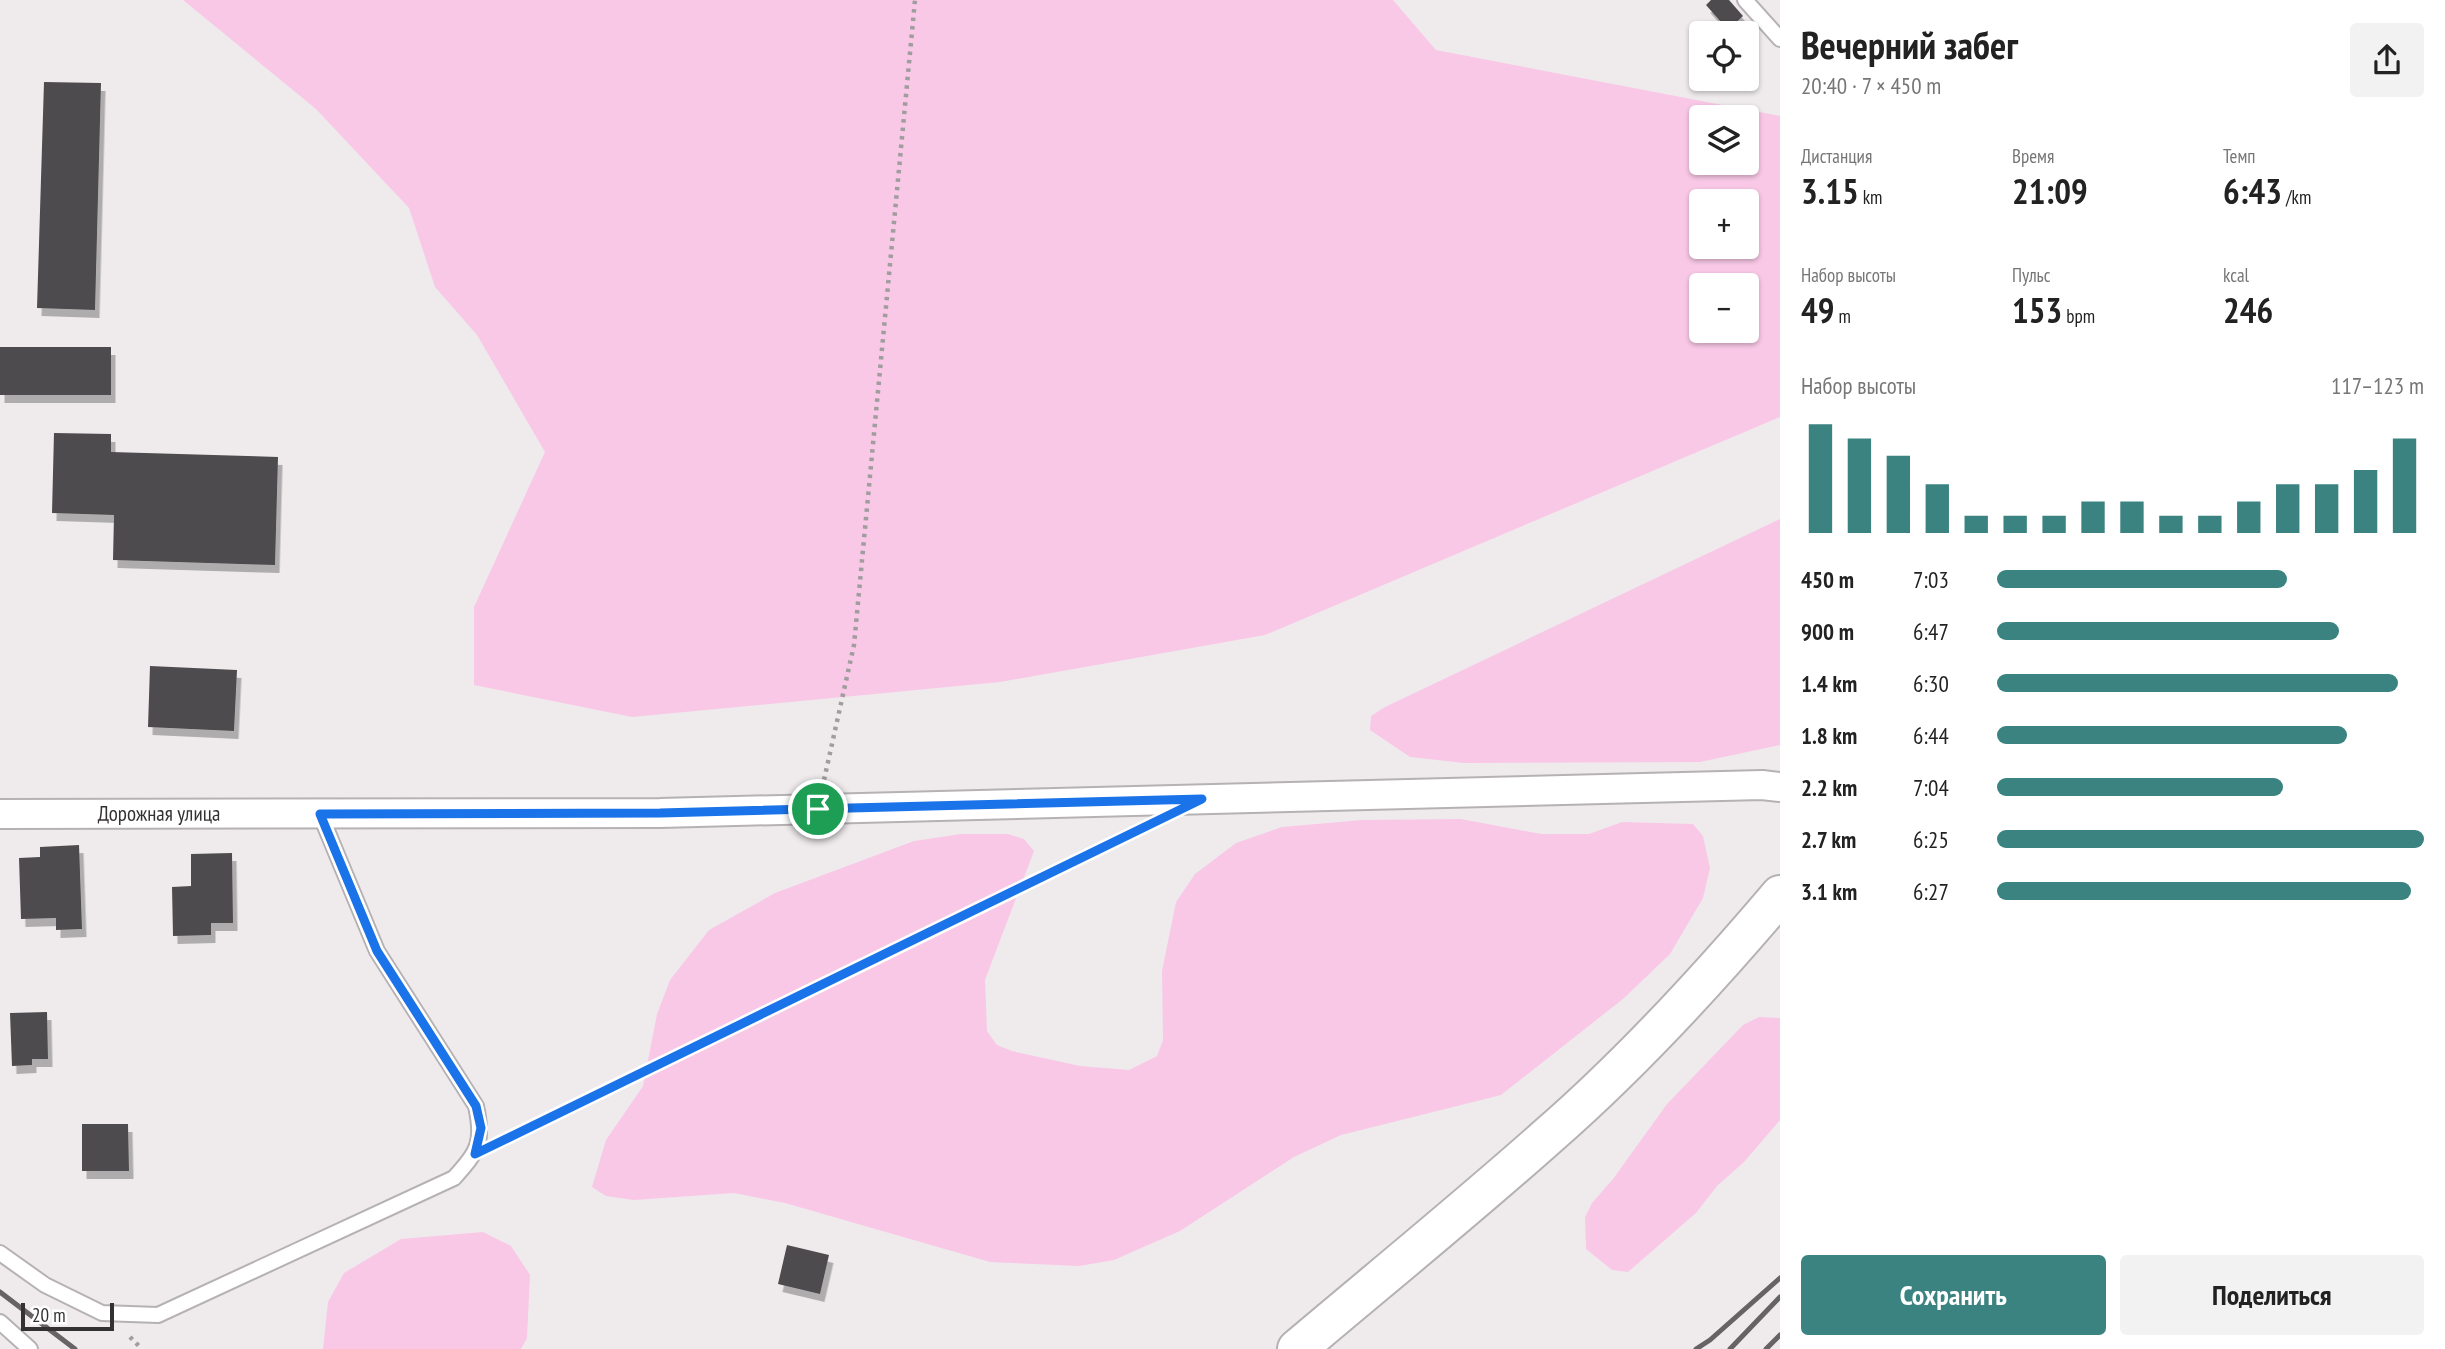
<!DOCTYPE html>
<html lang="ru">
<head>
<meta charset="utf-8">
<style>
	:root { --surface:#fff; --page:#f2f2f2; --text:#222; --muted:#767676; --accent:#3b8380 }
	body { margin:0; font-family:"PT Sans Narrow",sans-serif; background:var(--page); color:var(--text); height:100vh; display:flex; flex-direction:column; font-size:26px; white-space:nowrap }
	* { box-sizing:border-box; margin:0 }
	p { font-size:23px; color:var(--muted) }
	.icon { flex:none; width:38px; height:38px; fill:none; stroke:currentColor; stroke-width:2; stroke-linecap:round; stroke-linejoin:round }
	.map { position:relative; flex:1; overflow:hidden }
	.drawer { display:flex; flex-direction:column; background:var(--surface); width:665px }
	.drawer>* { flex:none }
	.tools { position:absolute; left:1689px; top:21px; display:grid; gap:14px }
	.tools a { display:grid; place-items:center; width:70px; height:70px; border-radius:7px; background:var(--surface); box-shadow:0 2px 5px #0004; font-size:35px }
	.scale { position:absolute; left:21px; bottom:18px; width:93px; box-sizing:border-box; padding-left:7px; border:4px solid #333132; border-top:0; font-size:19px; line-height:24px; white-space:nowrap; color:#333132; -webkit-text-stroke:5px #fff; paint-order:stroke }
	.pin { position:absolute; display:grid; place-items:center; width:60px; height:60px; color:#fff; margin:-30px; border:4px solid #fff; border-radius:50%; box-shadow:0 2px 7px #0007 }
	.round { display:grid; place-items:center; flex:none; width:74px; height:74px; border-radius:7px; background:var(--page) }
	.head { display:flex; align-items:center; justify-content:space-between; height:119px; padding:0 21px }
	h1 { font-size:38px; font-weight:700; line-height:52px }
	.figures { display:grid; grid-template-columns:repeat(3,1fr); gap:10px; height:119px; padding:7px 21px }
	.figures div { display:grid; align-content:center }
	.figures b { font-size:35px; font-weight:700 }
	.figures small { font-size:19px; font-weight:400 }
	.figures p { font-size:19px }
	.chart { height:196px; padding:14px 21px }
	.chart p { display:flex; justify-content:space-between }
	.chart svg { width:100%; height:126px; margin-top:7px; stroke:var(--accent); stroke-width:6 }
	.cta { display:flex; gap:14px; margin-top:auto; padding:14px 21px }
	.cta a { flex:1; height:80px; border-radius:7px; background:var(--accent); color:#fff; font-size:28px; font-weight:700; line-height:80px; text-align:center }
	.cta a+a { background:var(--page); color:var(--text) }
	ul { padding:0 21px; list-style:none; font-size:23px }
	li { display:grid; grid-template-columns:112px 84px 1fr; align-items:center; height:52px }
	li i { height:18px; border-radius:9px; background:var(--accent) }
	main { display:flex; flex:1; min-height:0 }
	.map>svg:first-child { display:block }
	.green { fill:#f9c8e6; fill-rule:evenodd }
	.building { fill:#4e4b4d; filter:url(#shadow) }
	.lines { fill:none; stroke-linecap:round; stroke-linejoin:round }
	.lane-casing { stroke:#b6b1b4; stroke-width:18 }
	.street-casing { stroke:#b6b1b4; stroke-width:32 }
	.secondary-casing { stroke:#b6b1b4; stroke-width:42 }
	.path { stroke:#a09d9e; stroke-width:4.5; stroke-dasharray:3.5 5; stroke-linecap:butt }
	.lane { stroke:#fff; stroke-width:14 }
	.street { stroke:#fff; stroke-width:28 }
	.secondary { stroke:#fff; stroke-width:38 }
	.rail { stroke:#656364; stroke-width:5 }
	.route-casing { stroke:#fff; stroke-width:14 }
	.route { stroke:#1a73e8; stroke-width:9 }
	.labels { text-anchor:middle; stroke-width:7; stroke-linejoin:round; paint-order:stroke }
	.street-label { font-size:21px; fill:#333132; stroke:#fff }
</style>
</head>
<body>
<main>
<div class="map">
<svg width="1780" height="1349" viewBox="0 0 1780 1349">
	<defs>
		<filter id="shadow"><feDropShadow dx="4.5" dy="8" stdDeviation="0" flood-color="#0004"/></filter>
	</defs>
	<rect width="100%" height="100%" fill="#efebed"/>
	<path class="green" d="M183 0H1393L1436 50 1780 116V417L1265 635 1000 682 632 717 474 685V607L545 452 477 335 435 287 409 208 316 109ZM1746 117V163H1701V117ZM1701 201H1746V247H1701ZM1701 285H1746V331H1701Z
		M1780 519V745L1700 762 1464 763 1410 757 1370 730 1371 716 1385 707Z
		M1461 819 1541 834H1589L1622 822 1693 824 1703 836 1710 868 1703 898 1670 954 1623 999 1501 1095 1341 1135 1294 1157 1180 1231 1114 1260 1079 1266 990 1262 785 1203 734 1193 634 1200 606 1196 592 1187 606 1140 643 1086 657 1014 670 980 709 930 775 893 914 841 961 834H1008L1024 839 1034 851 985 980 987 1031 997 1045 1012 1051 1080 1066 1129 1070 1157 1056 1163 1040 1162 971 1176 902 1195 874 1236 843 1282 827 1362 820Z
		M1759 1017 1780 1018V1120L1744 1162 1717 1186 1696 1213 1628 1272 1612 1270 1586 1249 1585 1217 1592 1203 1613 1179 1667 1104 1743 1025Z
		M483 1232 511 1246 530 1275 527 1338 521 1349H323L328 1302 344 1273 401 1239Z"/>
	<path class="building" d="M1711 0H1729L1743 16 1728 30 1706 5Z
		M44 82 101 83 95 310 37 308Z
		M0 347H111V395H0Z
		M54 433 111 434V452L278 457 275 565 113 560 114 515 52 513Z
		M150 666 237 670 234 731 148 727Z
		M79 845 82 929 56 930V918L21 919 19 858 40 857V847Z
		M232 853 233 923H211V935L173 936 172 887 191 886V854Z
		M47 1012 48 1059H32V1065L12 1066 10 1013Z
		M82 1124H128L129 1171H82Z
		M787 1245 829 1255 820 1294 778 1284Z"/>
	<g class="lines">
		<defs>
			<path id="lane" d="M1745 0 1780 39
				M0 1253 45 1285 102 1313 158 1315 454 1178C478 1151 484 1143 476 1106L377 951 320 814
				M0 1322 30 1349"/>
			<g id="street">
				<path id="s1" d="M0 814 660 813 1762 785 1780 787"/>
			</g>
			<path id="secondary" d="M1297 1349C1381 1278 1466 1209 1548 1136 1632 1063 1708 980 1780 895"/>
		</defs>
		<use href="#lane" class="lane-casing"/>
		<use href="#street" class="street-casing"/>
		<use href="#secondary" class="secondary-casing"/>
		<path class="path" d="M824 780 854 645 915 0
			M501 1141 1135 832
			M130 1337 142 1349"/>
		<use href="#lane" class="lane"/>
		<use href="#street" class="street"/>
		<use href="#secondary" class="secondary"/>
		<path class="rail" d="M0 1292 75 1349
			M1696 1349 1710 1340 1780 1278
			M1730 1349 1780 1297
			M1766 1349 1780 1335"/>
	</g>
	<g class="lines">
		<defs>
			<path id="route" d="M1202 799 475 1154 481 1128 476 1106 377 951 320 814 660 813Z"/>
		</defs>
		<use href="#route" class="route-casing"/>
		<use href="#route" class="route"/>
	</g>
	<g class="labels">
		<g class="street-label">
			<text dy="7" stroke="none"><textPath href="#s1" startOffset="159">Дорожная улица</textPath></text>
		</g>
	</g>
</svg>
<div class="tools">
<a><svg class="icon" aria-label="locate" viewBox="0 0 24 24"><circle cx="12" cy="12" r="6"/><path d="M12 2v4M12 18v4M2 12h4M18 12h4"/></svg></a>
<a><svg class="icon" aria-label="layers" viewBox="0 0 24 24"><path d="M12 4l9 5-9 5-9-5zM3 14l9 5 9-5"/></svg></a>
<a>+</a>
<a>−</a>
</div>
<div class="scale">20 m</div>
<div class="pin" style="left:818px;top:809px;background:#1e9e55"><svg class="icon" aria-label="arrive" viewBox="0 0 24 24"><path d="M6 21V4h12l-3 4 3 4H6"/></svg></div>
</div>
<section class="drawer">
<div class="head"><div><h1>Вечерний забег</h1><p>20:40 · 7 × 450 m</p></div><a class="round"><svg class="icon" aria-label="share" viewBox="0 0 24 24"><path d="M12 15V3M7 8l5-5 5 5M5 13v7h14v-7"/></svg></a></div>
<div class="figures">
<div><p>Дистанция</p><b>3.15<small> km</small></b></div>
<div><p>Время</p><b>21:09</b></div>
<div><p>Темп</p><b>6:43<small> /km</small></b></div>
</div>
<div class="figures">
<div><p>Набор высоты</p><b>49<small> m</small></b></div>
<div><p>Пульс</p><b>153<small> bpm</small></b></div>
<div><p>kcal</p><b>246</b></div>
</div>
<div class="chart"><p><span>Набор высоты</span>117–123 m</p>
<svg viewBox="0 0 160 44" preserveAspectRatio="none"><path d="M5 44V6M15 44V11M25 44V17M35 44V27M45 44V38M55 44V38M65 44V38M75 44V33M85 44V33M95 44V38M105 44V38M115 44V33M125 44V27M135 44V27M145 44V22M155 44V11"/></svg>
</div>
<ul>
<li><b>450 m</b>7:03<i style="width:68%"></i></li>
<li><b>900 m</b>6:47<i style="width:80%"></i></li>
<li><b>1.4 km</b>6:30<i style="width:94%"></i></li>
<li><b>1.8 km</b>6:44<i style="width:82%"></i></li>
<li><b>2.2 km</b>7:04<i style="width:67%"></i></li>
<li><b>2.7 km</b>6:25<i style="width:100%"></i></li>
<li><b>3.1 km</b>6:27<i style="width:97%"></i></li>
</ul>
<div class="cta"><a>Сохранить</a><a>Поделиться</a></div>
</section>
</main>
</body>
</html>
